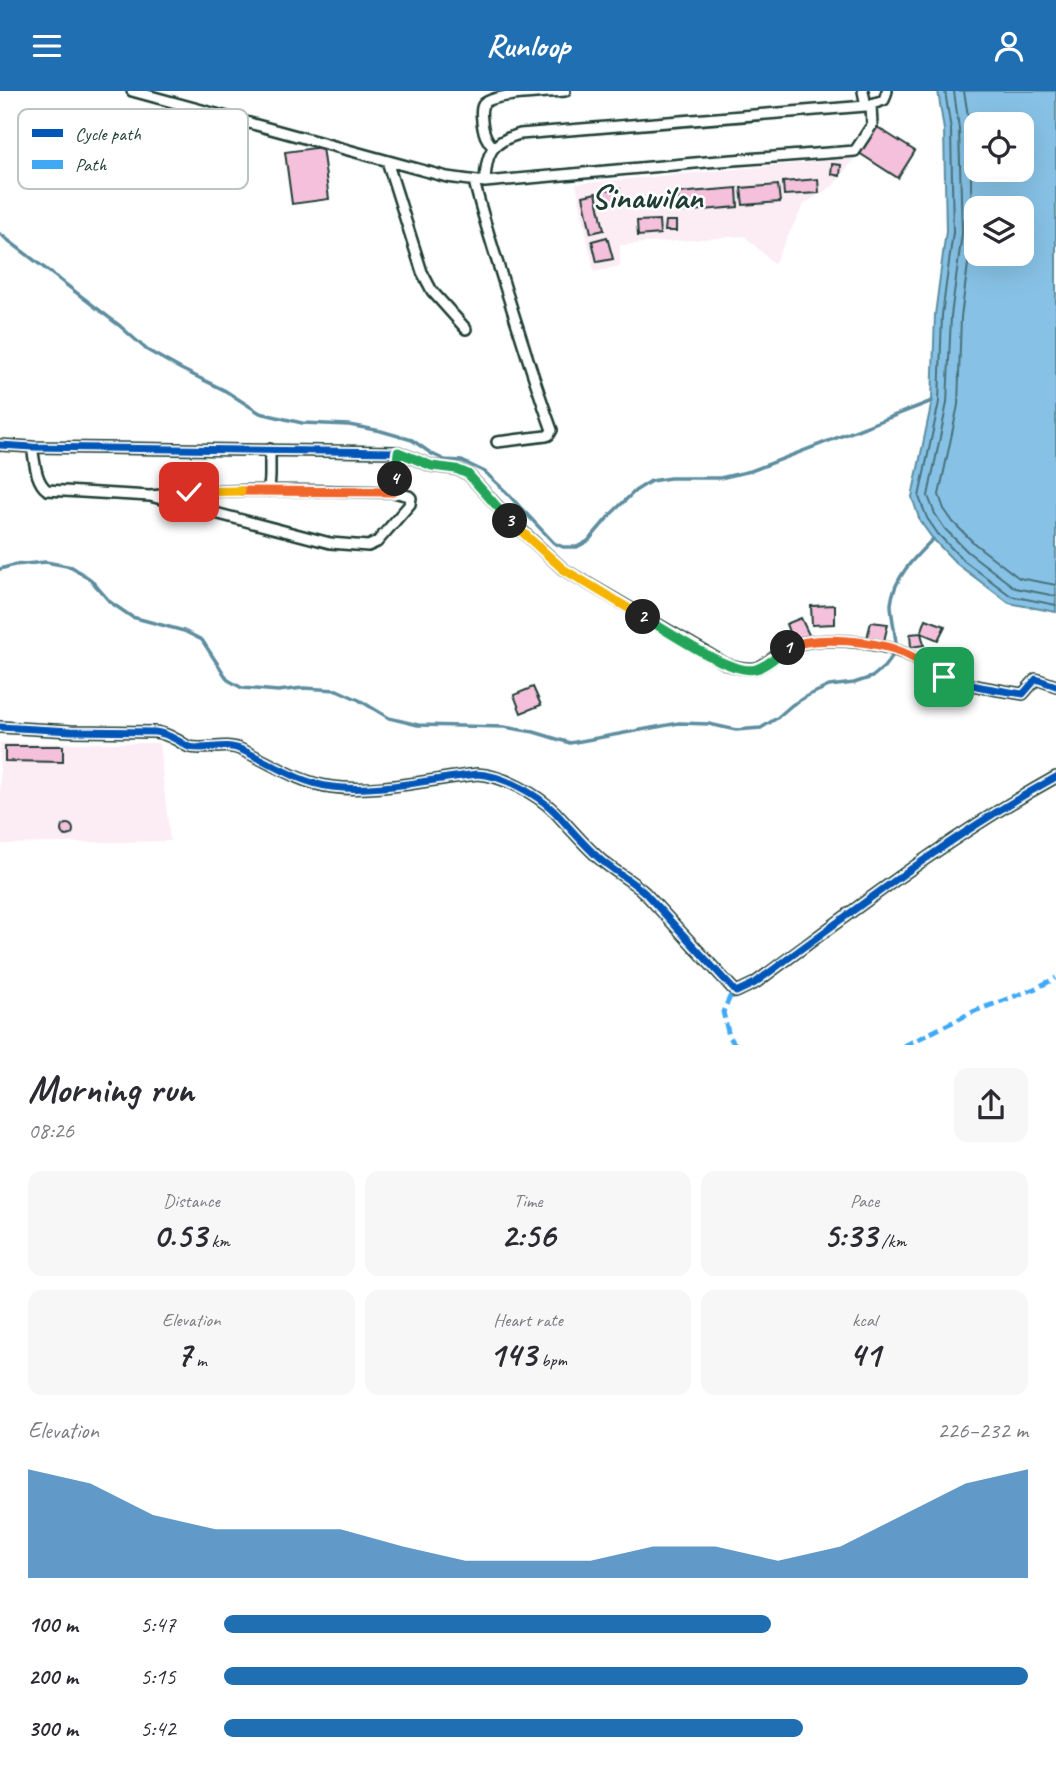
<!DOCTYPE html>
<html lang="en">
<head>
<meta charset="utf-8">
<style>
	:root { --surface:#fff; --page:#f7f7f7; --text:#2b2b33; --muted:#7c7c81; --accent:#1f6fb2 }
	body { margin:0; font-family:Caveat,sans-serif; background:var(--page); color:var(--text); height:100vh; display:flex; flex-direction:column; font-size:26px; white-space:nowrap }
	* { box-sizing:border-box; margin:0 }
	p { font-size:23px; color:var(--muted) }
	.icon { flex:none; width:38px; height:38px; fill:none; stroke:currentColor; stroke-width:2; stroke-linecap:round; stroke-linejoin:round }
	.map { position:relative; height:954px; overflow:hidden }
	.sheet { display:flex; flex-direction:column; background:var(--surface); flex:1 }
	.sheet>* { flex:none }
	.controls { position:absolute; left:964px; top:21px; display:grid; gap:14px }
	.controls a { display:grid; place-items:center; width:70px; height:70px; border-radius:14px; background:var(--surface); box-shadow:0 7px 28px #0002; font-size:35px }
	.pin { position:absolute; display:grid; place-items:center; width:60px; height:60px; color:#fff; margin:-30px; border-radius:14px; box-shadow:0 4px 10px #0006 }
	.km { position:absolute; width:35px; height:35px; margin:-18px; border-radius:50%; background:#222; color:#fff; font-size:19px; line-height:35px; text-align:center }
	.round { display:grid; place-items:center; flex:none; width:74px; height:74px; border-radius:14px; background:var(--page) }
	.summary { display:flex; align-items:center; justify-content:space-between; height:119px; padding:0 28px }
	h1 { font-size:38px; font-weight:700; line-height:52px }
	.figures { display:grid; grid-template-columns:repeat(3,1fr); gap:10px; height:119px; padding:7px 28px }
	.figures div { display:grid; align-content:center; border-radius:14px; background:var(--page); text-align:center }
	.figures b { font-size:35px; font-weight:700 }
	.figures small { font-size:19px; font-weight:400 }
	.figures p { font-size:19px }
	.chart { height:196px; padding:14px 28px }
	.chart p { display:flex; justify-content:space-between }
	.chart svg { width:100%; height:126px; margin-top:7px; fill:var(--accent); opacity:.7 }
	ul { padding:0 28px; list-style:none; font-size:23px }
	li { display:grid; grid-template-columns:112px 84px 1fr; align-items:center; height:52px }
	li i { height:18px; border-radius:9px; background:var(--accent) }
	header { display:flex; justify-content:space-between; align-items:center; height:91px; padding:0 28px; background:var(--accent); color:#fff; font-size:32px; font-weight:700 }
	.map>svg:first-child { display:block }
	.built { fill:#fcecf4 }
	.water { fill:#87c2e6; stroke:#5d8d9f; stroke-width:2; fill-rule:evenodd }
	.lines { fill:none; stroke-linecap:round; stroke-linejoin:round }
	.shore { stroke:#49727b; stroke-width:2 }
	.stream { stroke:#5d8d9f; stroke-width:3.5 }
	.building { fill:#f5c0dc; stroke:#1f3d34; stroke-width:2 }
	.street-casing { stroke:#1f3d34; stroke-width:14 }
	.street { stroke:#fff; stroke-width:9 }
	.quiet { stroke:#3fa9f5; stroke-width:5; stroke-dasharray:10 5; stroke-linecap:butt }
	.cycleway-casing { stroke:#fff; stroke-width:11 }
	.cycleway { stroke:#0057b8; stroke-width:7 }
	.split-1-casing { stroke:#fff; stroke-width:14 }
	.split-2-casing { stroke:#fff; stroke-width:14 }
	.split-3-casing { stroke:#fff; stroke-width:14 }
	.split-4-casing { stroke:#fff; stroke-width:14 }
	.split-5-casing { stroke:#fff; stroke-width:14 }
	.split-6-casing { stroke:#fff; stroke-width:14 }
	.split-1 { stroke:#f0652b; stroke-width:9 }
	.split-2 { stroke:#22a559; stroke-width:9 }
	.split-3 { stroke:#f5b400; stroke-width:9 }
	.split-4 { stroke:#22a559; stroke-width:9 }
	.split-5 { stroke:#f0652b; stroke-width:9 }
	.split-6 { stroke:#f5b400; stroke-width:9 }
	.labels { text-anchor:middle; stroke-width:5; stroke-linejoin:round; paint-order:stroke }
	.quarter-label { font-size:33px; font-weight:bold; fill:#1f3d34; stroke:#fff }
	.key { fill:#fff; stroke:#bcc5c2; stroke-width:2 }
	.key-label { font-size:19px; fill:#1f3d34 }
</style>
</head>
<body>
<header><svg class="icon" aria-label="menu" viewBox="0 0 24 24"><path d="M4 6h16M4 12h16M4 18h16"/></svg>Runloop<svg class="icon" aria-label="person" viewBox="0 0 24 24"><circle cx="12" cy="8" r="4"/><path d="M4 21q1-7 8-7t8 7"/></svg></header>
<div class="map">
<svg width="1056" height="955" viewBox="0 0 1056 955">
	<rect width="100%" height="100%" fill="#fff"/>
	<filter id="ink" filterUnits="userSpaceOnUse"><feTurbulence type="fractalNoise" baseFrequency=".0143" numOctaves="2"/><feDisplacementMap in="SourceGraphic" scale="14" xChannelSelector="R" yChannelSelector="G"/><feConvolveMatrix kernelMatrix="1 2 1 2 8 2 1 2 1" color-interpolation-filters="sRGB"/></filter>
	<g filter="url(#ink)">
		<path class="built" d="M855 67 834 94 804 113 774 173 745 145 620 154V175L594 181 576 93Z
			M0 652H159L170 750 0 753Z"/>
		<path class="water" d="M938 0H1056V521L1009 512 957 473 933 448 920 430 912 406 932 310 935 224 946 140 944 39ZM976 33H1022V79H976ZM976 117H1022V163H976Z"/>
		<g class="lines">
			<path class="shore" d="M945 0 951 39 953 141 942 224 939 311 919 406 927 427 938 443 962 468 1011 505 1056 514
				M954 0 959 38 962 142 951 225 947 312 928 405 935 423 945 438 968 461 1015 497 1056 505
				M964 0 970 37 972 143 961 226 958 314 939 404 944 418 953 431 975 453 1019 487 1056 494"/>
			<path class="stream" d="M0 143 120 235 147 259 181 278 224 299 260 322 302 332 349 334 381 340 412 349 432 363 445 369 462 370 485 381 504 399 554 452 563 456H577L588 450 611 423 635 400 651 390 670 387H720L751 380 932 310
				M0 478 14 474 46 471 72 476 90 488 110 511 132 526 184 540 202 549 228 589 242 597 278 600 303 597 337 599 359 609 389 627 418 634 504 636 534 641 570 652 679 632 709 633 736 639 761 637 777 627 792 614 807 605 829 595 854 592 872 586 884 576 894 563
				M896 552C895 541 891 523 891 513 894 486 915 466 933 448"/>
		</g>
		<path class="building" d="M874 34 915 60 898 87 856 60Z
			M322 56 329 108 292 113 285 61Z
			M832 73 841 74 840 85 831 83Z
			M818 88 819 102 784 104 783 91Z
			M778 94 780 111 743 114 741 97Z
			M737 97 738 116 679 121 678 102Z
			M620 98 621 113 602 114V99Z
			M596 102 604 139 591 142 583 105Z
			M659 129 660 143 638 145 637 130Z
			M666 130H676V140H665Z
			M607 146 613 168 597 171 592 150Z
			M835 514V533L812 534 811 515Z
			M801 527 810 546H791L786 533Z
			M926 528 945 535 938 549 921 542Z
			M871 531 888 533 884 550 867 547Z
			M921 542 924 554 911 556 910 543Z
			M533 596 541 614 521 622 514 604Z
			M5 655H63V671L5 670Z
			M61 739a6 6 0 1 1 12 0a6 6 0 1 1-12 0Z"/>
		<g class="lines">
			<defs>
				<path id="street" d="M132 0 447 86 485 91C486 62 491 51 520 43L866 15 884 9 887 0
					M863 0 866 15
					M493 56C486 49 483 41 482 31 482 26 480 19 483 14 489 3 550 1 565 0
					M387 70 422 181 432 200 466 238
					M474 90C483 127 495 163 506 199 521 246 535 293 552 339L549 344 546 345 497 351
					M485 91 706 71 855 60 872 34 871 14
					M0 354 32 356 398 361 432 375 456 378 468 383 509 428 563 478 726 573C768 586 760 569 793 555 806 549 831 549 846 550 864 551 892 556 908 564 921 570 931 581 945 586 969 595 997 599 1023 603L1036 588 1056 595
					M32 356C35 370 35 390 47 399L150 405 330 452 368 455 377 451 410 413 411 407 409 405 393 401C312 400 230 396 150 405
					M269 400 270 385V358
					M393 401 398 361
					M0 636 71 640 155 641C162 642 168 644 175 648 180 650 184 654 189 656 207 660 225 651 242 659 271 672 299 692 332 696 376 702 432 688 477 683 502 684 537 703 555 721 570 737 584 754 601 769 615 781 631 789 645 802L736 901 755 892C853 820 949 745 1056 686"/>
			</defs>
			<use href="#street" class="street-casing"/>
			<use href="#street" class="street"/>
			<path class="quiet" d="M736 955 729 945 723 921 730 906 736 901
				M904 955 975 920 1034 898 1056 887"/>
			<defs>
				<path id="cycleway" d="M0 354 32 356 398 361 432 375 456 378 468 383 509 428 563 478 726 573C768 586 760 569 793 555 806 549 831 549 846 550 864 551 892 556 908 564 921 570 931 581 945 586 969 595 997 599 1023 603L1036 588 1056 595
					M0 636 71 640 155 641C162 642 168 644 175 648 180 650 184 654 189 656 207 660 225 651 242 659 271 672 299 692 332 696 376 702 432 688 477 683 502 684 537 703 555 721 570 737 584 754 601 769 615 781 631 789 645 802L736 901 755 892C853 820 949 745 1056 686"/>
			</defs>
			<use href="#cycleway" class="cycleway-casing"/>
			<use href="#cycleway" class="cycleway"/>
		</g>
	</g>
	<g class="lines" filter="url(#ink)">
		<defs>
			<path id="split-1" d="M788 557C814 543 880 550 906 563 920 569 930 579 944 586"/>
			<path id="split-2" d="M643 526C667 539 731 585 756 578 767 575 778 564 788 557"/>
			<path id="split-3" d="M510 430 563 478 643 526"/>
			<path id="split-4" d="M395 388 398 361 432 375 456 378 468 383 510 430"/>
			<path id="split-5" d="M241 400 393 401 395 388"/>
			<path id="split-6" d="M189 401 241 400"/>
		</defs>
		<use href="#split-1" class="split-1-casing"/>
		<use href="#split-2" class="split-2-casing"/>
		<use href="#split-3" class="split-3-casing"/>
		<use href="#split-4" class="split-4-casing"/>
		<use href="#split-5" class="split-5-casing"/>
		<use href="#split-6" class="split-6-casing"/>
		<use href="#split-1" class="split-1"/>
		<use href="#split-2" class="split-2"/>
		<use href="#split-3" class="split-3"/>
		<use href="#split-4" class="split-4"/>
		<use href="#split-5" class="split-5"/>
		<use href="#split-6" class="split-6"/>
	</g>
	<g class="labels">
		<g class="quarter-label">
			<text x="647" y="117">Sinawilan</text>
		</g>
	</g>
	<rect x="18" y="18" width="230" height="80" rx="10" class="key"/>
	<rect x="32" y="38" width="31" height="8" fill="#0057b8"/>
	<rect x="32" y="69" width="31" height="9" fill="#3fa9f5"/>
	<g class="key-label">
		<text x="75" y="49">Cycle path</text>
		<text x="75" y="80">Path</text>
	</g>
</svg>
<div class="controls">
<a><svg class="icon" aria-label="locate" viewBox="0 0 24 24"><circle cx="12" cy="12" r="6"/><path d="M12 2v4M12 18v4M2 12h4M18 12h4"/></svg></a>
<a><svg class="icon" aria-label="layers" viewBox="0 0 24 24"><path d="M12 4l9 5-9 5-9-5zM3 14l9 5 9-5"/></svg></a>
</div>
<div class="pin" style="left:944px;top:586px;background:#1e9e55"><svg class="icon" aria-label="arrive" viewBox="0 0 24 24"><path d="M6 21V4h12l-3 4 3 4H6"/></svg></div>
<div class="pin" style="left:189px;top:401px;background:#d93025"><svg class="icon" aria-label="check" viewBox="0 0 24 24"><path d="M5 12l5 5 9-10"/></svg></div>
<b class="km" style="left:788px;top:557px">1</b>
<b class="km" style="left:643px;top:526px">2</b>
<b class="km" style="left:510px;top:430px">3</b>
<b class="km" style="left:395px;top:388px">4</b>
</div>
<section class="sheet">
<div class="summary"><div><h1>Morning run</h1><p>08:26</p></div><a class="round"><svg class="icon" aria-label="share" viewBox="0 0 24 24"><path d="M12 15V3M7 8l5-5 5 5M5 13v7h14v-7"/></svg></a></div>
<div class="figures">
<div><p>Distance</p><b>0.53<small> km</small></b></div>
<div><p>Time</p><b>2:56</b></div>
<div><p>Pace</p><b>5:33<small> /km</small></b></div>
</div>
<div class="figures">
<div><p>Elevation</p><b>7<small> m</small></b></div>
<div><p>Heart rate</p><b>143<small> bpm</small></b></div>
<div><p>kcal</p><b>41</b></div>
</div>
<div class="chart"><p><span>Elevation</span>226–232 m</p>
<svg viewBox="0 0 160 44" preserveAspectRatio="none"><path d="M0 44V6L10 11L20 22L30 27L40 27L50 27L60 33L70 38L80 38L90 38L100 33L110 33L120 38L130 33L140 22L150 11L160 6V44z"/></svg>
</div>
<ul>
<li><b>100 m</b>5:47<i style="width:68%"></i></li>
<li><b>200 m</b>5:15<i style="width:100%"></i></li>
<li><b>300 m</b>5:42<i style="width:72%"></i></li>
</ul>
</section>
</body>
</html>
